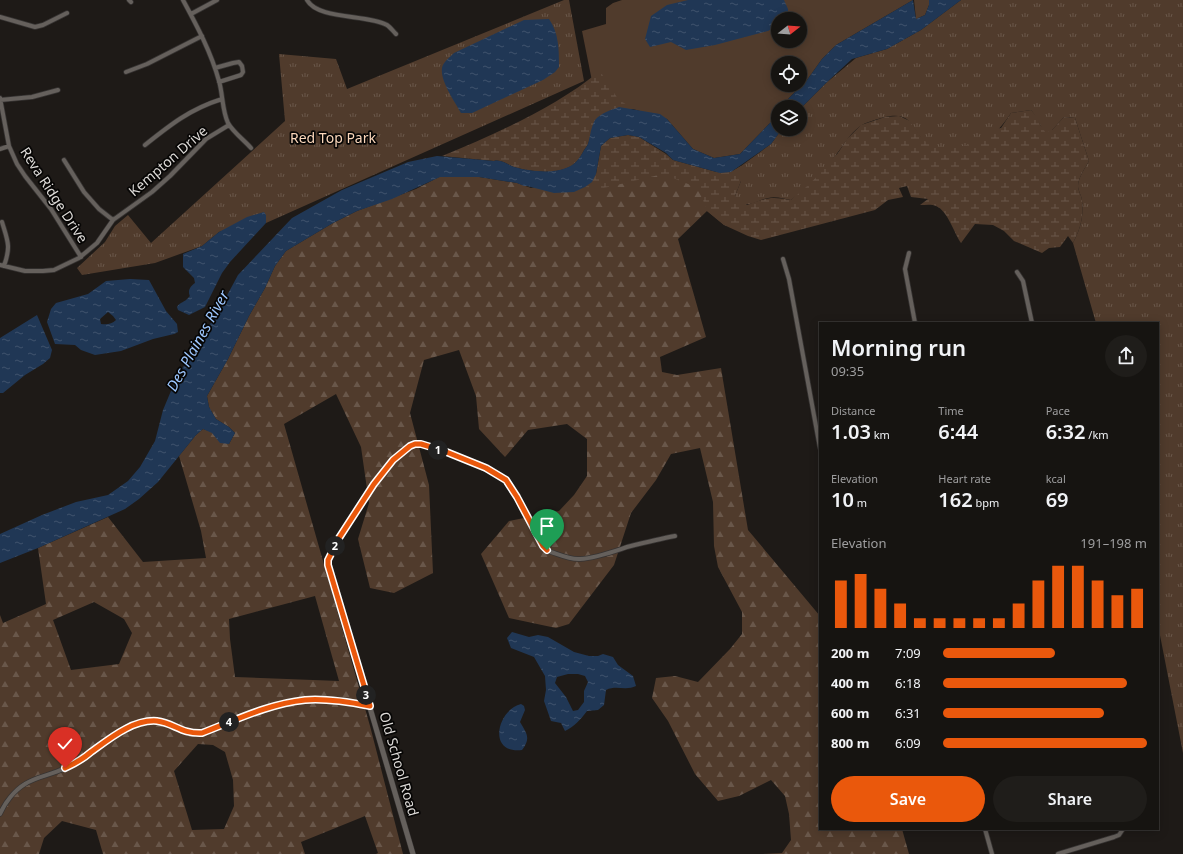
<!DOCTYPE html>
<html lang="en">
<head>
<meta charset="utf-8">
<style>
	:root { --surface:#161411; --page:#1f1d1a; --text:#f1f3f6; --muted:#9e9e9f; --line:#353331; --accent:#ea580c }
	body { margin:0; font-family:"Noto Sans",sans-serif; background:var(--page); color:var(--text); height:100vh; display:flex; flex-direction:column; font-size:15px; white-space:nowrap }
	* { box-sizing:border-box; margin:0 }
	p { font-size:13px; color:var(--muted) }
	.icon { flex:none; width:22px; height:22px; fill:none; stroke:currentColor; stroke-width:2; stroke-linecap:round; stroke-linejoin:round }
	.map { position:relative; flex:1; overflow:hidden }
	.sheet { position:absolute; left:819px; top:322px; width:340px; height:508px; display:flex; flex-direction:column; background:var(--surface); border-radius:0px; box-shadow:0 2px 10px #0003,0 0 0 1px var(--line) }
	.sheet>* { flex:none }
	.needle { width:26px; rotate:73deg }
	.buttons { position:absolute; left:771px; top:12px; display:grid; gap:8px }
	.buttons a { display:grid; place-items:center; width:36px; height:36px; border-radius:50%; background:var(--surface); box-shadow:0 2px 10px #0003,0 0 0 1px var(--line); font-size:20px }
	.pin { position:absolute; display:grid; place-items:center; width:34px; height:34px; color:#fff; margin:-41px -17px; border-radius:50% 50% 50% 0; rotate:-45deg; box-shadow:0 0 4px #0007 }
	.pin .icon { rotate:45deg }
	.km { position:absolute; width:20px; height:20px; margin:-10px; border-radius:50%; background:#222; color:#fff; font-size:11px; line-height:20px; text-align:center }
	.round { display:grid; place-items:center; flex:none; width:42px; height:42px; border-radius:21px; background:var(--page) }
	.headline { display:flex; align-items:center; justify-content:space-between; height:68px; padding:0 12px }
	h1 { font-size:22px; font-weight:600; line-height:30px }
	.metrics { display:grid; grid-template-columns:repeat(3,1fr); gap:6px; height:68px; padding:4px 12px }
	.metrics div { display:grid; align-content:center }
	.metrics b { font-size:20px; font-weight:600 }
	.metrics small { font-size:11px; font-weight:400 }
	.metrics p { font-size:11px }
	.chart { height:112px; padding:8px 12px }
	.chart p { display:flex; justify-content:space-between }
	.chart svg { width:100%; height:72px; margin-top:4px; stroke:var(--accent); stroke-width:6 }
	.button { display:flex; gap:8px; margin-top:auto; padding:8px 12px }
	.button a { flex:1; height:46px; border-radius:24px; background:var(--accent); color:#fff; font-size:16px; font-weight:600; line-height:46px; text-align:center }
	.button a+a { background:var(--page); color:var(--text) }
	ul { padding:0 12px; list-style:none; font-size:13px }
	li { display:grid; grid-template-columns:64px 48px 1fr; align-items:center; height:30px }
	li i { height:10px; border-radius:5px; background:var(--accent) }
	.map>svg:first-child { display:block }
	.grass { fill:#503b2c; fill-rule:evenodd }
	.forest { fill:url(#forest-firs); fill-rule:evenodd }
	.wetland { fill:url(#wetland-marsh) }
	.park { fill:url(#park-tufts) }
	.water { fill:url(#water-ripples); fill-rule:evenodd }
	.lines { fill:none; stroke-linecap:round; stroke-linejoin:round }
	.minor-casing { stroke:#373433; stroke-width:5.5 }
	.tertiary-casing { stroke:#373433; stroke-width:6 }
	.minor { stroke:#65605c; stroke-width:4 }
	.tertiary { stroke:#65605c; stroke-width:5 }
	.route-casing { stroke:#fff; stroke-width:8 }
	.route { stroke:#ea580c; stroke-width:5 }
	.labels { text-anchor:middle; stroke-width:3.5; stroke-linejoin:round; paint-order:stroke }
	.park-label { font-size:14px; fill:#fbd7bb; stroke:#070605 }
	.street-label { font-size:14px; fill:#dedbd8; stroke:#070605 }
	.water-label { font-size:15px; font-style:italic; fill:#9dc7ff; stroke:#070605 }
</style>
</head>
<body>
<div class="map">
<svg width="1183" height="854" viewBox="0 0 1183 854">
	<defs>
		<pattern id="forest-firs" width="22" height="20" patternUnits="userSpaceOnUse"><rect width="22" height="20" fill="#503b2c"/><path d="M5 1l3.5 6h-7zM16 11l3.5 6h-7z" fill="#69574a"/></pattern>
		<pattern id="wetland-marsh" width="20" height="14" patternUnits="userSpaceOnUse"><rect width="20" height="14" fill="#503b2c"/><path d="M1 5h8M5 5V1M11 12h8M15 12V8" fill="none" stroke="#69574a"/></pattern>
		<pattern id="park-tufts" width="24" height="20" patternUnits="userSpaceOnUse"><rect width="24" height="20" fill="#503b2c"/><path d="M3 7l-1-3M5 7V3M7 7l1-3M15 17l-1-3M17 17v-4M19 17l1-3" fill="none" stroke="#69574a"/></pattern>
		<pattern id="water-ripples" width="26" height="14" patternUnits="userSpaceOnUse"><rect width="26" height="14" fill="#203755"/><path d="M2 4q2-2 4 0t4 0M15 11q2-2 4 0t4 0" fill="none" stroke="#40536d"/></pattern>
	</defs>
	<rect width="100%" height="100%" fill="#1e1a17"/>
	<path class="grass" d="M622 0H913L836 45 822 59 807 80 789 98 782 107H778V112L770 123 740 154 714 158 693 149 667 119 633 109 598 111 582 31 606 24V8L613 3ZM778 19H800V41H778ZM778 63H800V85H778Z
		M914 0H929V5L925 15 916 19Z"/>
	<path class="forest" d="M741 166 724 225 707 211 678 239 706 337 660 357 662 372 677 375 721 368 748 530 820 616V829H902L909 854H763L782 853 791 840 789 814 785 796 771 780 739 796 718 801 695 774 668 721 652 698 656 678 675 676 698 682 730 649 742 634V612L718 567 714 546 713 502 700 448 671 454 656 480 631 513 614 565 569 624 556 628 509 618 481 554 509 521 559 511 574 495 587 476V439L567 424 528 430 505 457 479 429 476 396 459 350 424 360 410 413 429 485 433 573 394 593 370 588 358 539 369 503 361 447 336 394 284 424 370 726 403 854H376L378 853 365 816 301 842 305 854H103L96 830 62 821 44 838 39 854H0V615L3 623 46 604 38 548 108 517 143 562 206 558 201 531 179 456 196 435 203 429 212 432 229 444 235 433 229 427 216 419 209 407 207 396 228 359 249 316 265 288 275 266 286 251 333 223 357 211 416 189 439 177H479L517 183 531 188 596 174 731 172ZM315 596 339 681 235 677 230 639 229 619ZM94 602 124 619 132 633 119 664 71 670 53 620ZM198 744 213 745 225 752 233 780 234 806 224 829 192 830 174 771Z"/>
	<path class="wetland" d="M600 71 618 99 633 109 619 107 595 121C592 128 591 137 588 144 587 147 584 149 583 152 581 155 580 159 576 162 563 176 531 172 514 167 508 165 501 159 494 161L442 156C496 134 554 108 600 71Z
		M1031 110 1037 117 1041 126 1052 130 1064 117 1075 118 1089 161C1085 168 1078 178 1078 186 1078 191 1082 196 1082 201 1084 217 1080 230 1073 243L1068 236 1060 247 1049 248 1042 253 1014 241 1004 231 993 225 975 224 961 243C954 233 948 211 936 206 932 204 925 205 920 205L928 199 911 197 907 186 899 188 903 197 888 200 875 210 761 240 748 236 724 225 707 211 700 192 693 186 663 174 604 188 585 187 592 182 596 174 601 146 610 138 628 135 639 137 666 154 673 160 720 173 731 172 741 166V181L735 196 747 205C767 198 770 196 791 200L838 153 847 139 861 125 885 117 899 116 910 121 921 137 1001 128 1011 113Z"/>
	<path class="park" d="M564 0H569L584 81 266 223V215L219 232 202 246 155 263 82 275 77 268 105 242 115 226 128 215 151 243 285 121 279 54 336 59 347 89Z
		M961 0H1183V753L1158 625V323H1096L1073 243C1080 230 1084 217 1082 201 1082 196 1078 191 1078 186 1078 178 1085 168 1089 161L1075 118 1064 117 1052 130 1046 133C1040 126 1037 117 1031 110L1011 113C1005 122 998 131 989 138 985 140 979 141 974 143 960 147 945 151 930 144 910 135 917 110 885 117 878 119 865 122 859 127 850 134 845 143 838 152 825 170 808 186 791 200 784 199 776 196 768 198 757 200 752 207 740 203L735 196 741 181V166L771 144 782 129H800V109L826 83 856 58 887 49 921 30Z"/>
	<path class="water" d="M688 0H784L788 9V16L785 19H778V25L768 31 715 45 686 50 671 42 650 47 645 39 651 16 667 5Z
		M913 0 916 19 925 15 929 5V0H961L921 30 887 49 852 59 826 83 800 109V107H782L789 98 807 80 822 59 836 45Z
		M549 19C559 33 559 50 559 67L555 72 543 80 472 113H461C455 102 440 81 442 68 443 62 450 57 454 53L524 20Z
		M619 107 660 114 667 119 693 149 714 158 740 154 770 123 778 112V129H782L771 144 731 172 720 173 673 160 666 153 639 137 628 135 610 138 601 146 596 174 592 182 585 187 574 192 554 193 527 186H524L517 183 479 177H440L392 199 357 211 333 223 286 251 275 266 265 288 249 316 228 359 207 396 209 407 216 419 229 427 235 433 229 444 220 443 212 433 203 429 196 435 158 482 139 499 125 509 38 548 0 563V534L42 515 76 502 108 495 128 481 140 467 155 441 163 410 176 379 199 340 217 314 238 275 292 218 342 190 408 162 437 156 494 161C501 159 508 165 514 167 528 171 553 174 566 168 575 165 579 159 583 152 584 149 587 147 588 144 590 137 591 127 595 120 601 113 611 110 619 107Z
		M264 212 266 215V223L230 262 222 273 205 307 189 315 178 310 177 307C180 302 185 302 188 298 191 295 189 296 189 292 189 288 192 285 195 283L194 278 183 267V254L202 246 219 232 247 217Z
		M130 279 149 280 166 311 177 324 178 332 174 334 153 339 121 351 95 355 81 350 75 345 55 344 47 322 51 309 56 303 88 294 106 281ZM108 312 113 316 116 320C112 324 107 325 101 324L100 319Z
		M37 315 52 350 50 358 43 364 25 375 3 393H0V338Z
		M512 632 529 637 538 635 548 637 574 652 589 656H598L603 654 613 657 618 665 633 676 636 686C626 691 616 685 606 690L604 705 598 710 587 711C581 719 574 727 565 731L561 723 551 721 544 701 546 690 545 676 534 657 511 648 507 638ZM568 674H578L585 676 588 682 584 691V702L578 710 573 711 566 697 555 683 557 677Z
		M521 704 524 706 525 710 520 722C527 734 531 738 522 750 486 754 498 709 521 704Z"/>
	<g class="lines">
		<defs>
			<path id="minor" d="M129 0 131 2
				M183 0C197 26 211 52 219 81 223 95 222 110 228 123 233 132 244 140 251 148
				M307 0C318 20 368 14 387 25 390 27 393 31 396 34
				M191 14 217 0
				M0 17 35 27 43 25 67 13
				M215 68 233 63 239 62 242 66 243 72 241 75 219 82
				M126 72 147 64 202 36
				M0 98 9 146 17 164 25 176 51 209 81 257
				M0 100 32 97 58 90
				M145 145C170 125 190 109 222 99
				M0 149 9 146
				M64 160 84 192 99 209 113 220
				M2 222C8 242 11 246 4 266
				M909 253 905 269 915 323
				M783 259 789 279 820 448
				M0 265 25 271H43L54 270 79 258 97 243 113 220 152 192 170 176 206 139 229 125
				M1017 272 1023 281 1032 323
				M328 565C328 544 393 449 414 444 428 442 491 470 504 479 507 482 509 485 512 489 521 502 528 517 535 531 538 536 540 543 544 547 546 549 548 551 551 552 560 555 571 560 580 559 596 558 612 552 627 547 643 543 659 539 675 536
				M0 814C5 802 15 790 25 784 37 776 52 775 65 768 92 755 116 727 146 722 168 718 179 734 202 733 236 720 268 704 305 700 326 698 349 702 370 706
				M985 829 992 854
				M1058 854 1114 837 1119 835 1123 829"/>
			<path id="tertiary" d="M328 565 413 854"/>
		</defs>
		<use href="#minor" class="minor-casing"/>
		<use href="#tertiary" class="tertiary-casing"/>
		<use href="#minor" class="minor"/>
		<use href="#tertiary" class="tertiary"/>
	</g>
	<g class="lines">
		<defs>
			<path id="route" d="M65 768C74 764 83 759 91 752 109 739 133 719 157 721 174 723 181 734 202 733 236 720 268 704 305 700 326 698 349 702 370 706L328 565V560L339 538 374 484 393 460 410 446 415 444H421L444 451 486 468 506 480 517 497 543 546 547 550"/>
		</defs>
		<use href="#route" class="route-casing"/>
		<use href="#route" class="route"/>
	</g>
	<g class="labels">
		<g class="park-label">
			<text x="333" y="143">Red Top Park</text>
		</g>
		<g class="street-label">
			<text transform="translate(168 161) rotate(-41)" y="5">Kempton Drive</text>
			<text transform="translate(54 195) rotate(57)" y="5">Reva Ridge Drive</text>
			<text transform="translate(399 764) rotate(74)" y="5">Old School Road</text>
		</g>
		<g class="water-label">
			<text transform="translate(198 341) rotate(-61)" y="5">Des Plaines River</text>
		</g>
	</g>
</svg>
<div class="buttons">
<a><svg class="needle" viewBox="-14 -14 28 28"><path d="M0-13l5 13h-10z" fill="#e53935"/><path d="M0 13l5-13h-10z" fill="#9e9e9f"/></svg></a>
<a><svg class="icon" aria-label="locate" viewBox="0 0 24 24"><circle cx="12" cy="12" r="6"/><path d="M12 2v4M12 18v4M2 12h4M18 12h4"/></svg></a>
<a><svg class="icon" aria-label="layers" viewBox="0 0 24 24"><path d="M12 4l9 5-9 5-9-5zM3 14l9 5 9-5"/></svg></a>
</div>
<div class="pin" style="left:547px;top:550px;background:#1e9e55"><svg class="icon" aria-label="arrive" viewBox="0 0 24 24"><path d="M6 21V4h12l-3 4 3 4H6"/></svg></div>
<div class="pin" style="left:65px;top:768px;background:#d93025"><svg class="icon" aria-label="check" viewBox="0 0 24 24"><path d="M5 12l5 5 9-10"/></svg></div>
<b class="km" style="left:438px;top:450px">1</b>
<b class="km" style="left:335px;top:546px">2</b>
<b class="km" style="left:366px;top:695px">3</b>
<b class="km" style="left:229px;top:722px">4</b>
<section class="sheet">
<div class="headline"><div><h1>Morning run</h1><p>09:35</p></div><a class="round"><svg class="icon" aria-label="share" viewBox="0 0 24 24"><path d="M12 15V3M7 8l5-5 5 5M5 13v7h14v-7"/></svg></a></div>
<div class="metrics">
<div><p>Distance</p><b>1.03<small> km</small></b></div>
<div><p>Time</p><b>6:44</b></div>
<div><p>Pace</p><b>6:32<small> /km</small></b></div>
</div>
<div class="metrics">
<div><p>Elevation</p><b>10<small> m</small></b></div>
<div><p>Heart rate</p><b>162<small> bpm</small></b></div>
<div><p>kcal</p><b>69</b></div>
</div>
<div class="chart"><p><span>Elevation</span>191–198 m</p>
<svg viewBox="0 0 160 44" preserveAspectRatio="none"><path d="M5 44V15M15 44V11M25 44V20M35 44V29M45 44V38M55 44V38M65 44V38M75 44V38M85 44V38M95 44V29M105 44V15M115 44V6M125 44V6M135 44V15M145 44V24M155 44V20"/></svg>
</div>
<ul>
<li><b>200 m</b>7:09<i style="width:55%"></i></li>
<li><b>400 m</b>6:18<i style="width:90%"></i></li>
<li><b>600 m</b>6:31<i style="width:79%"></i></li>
<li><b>800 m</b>6:09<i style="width:100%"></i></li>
</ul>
<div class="button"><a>Save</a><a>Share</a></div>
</section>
</div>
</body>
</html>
